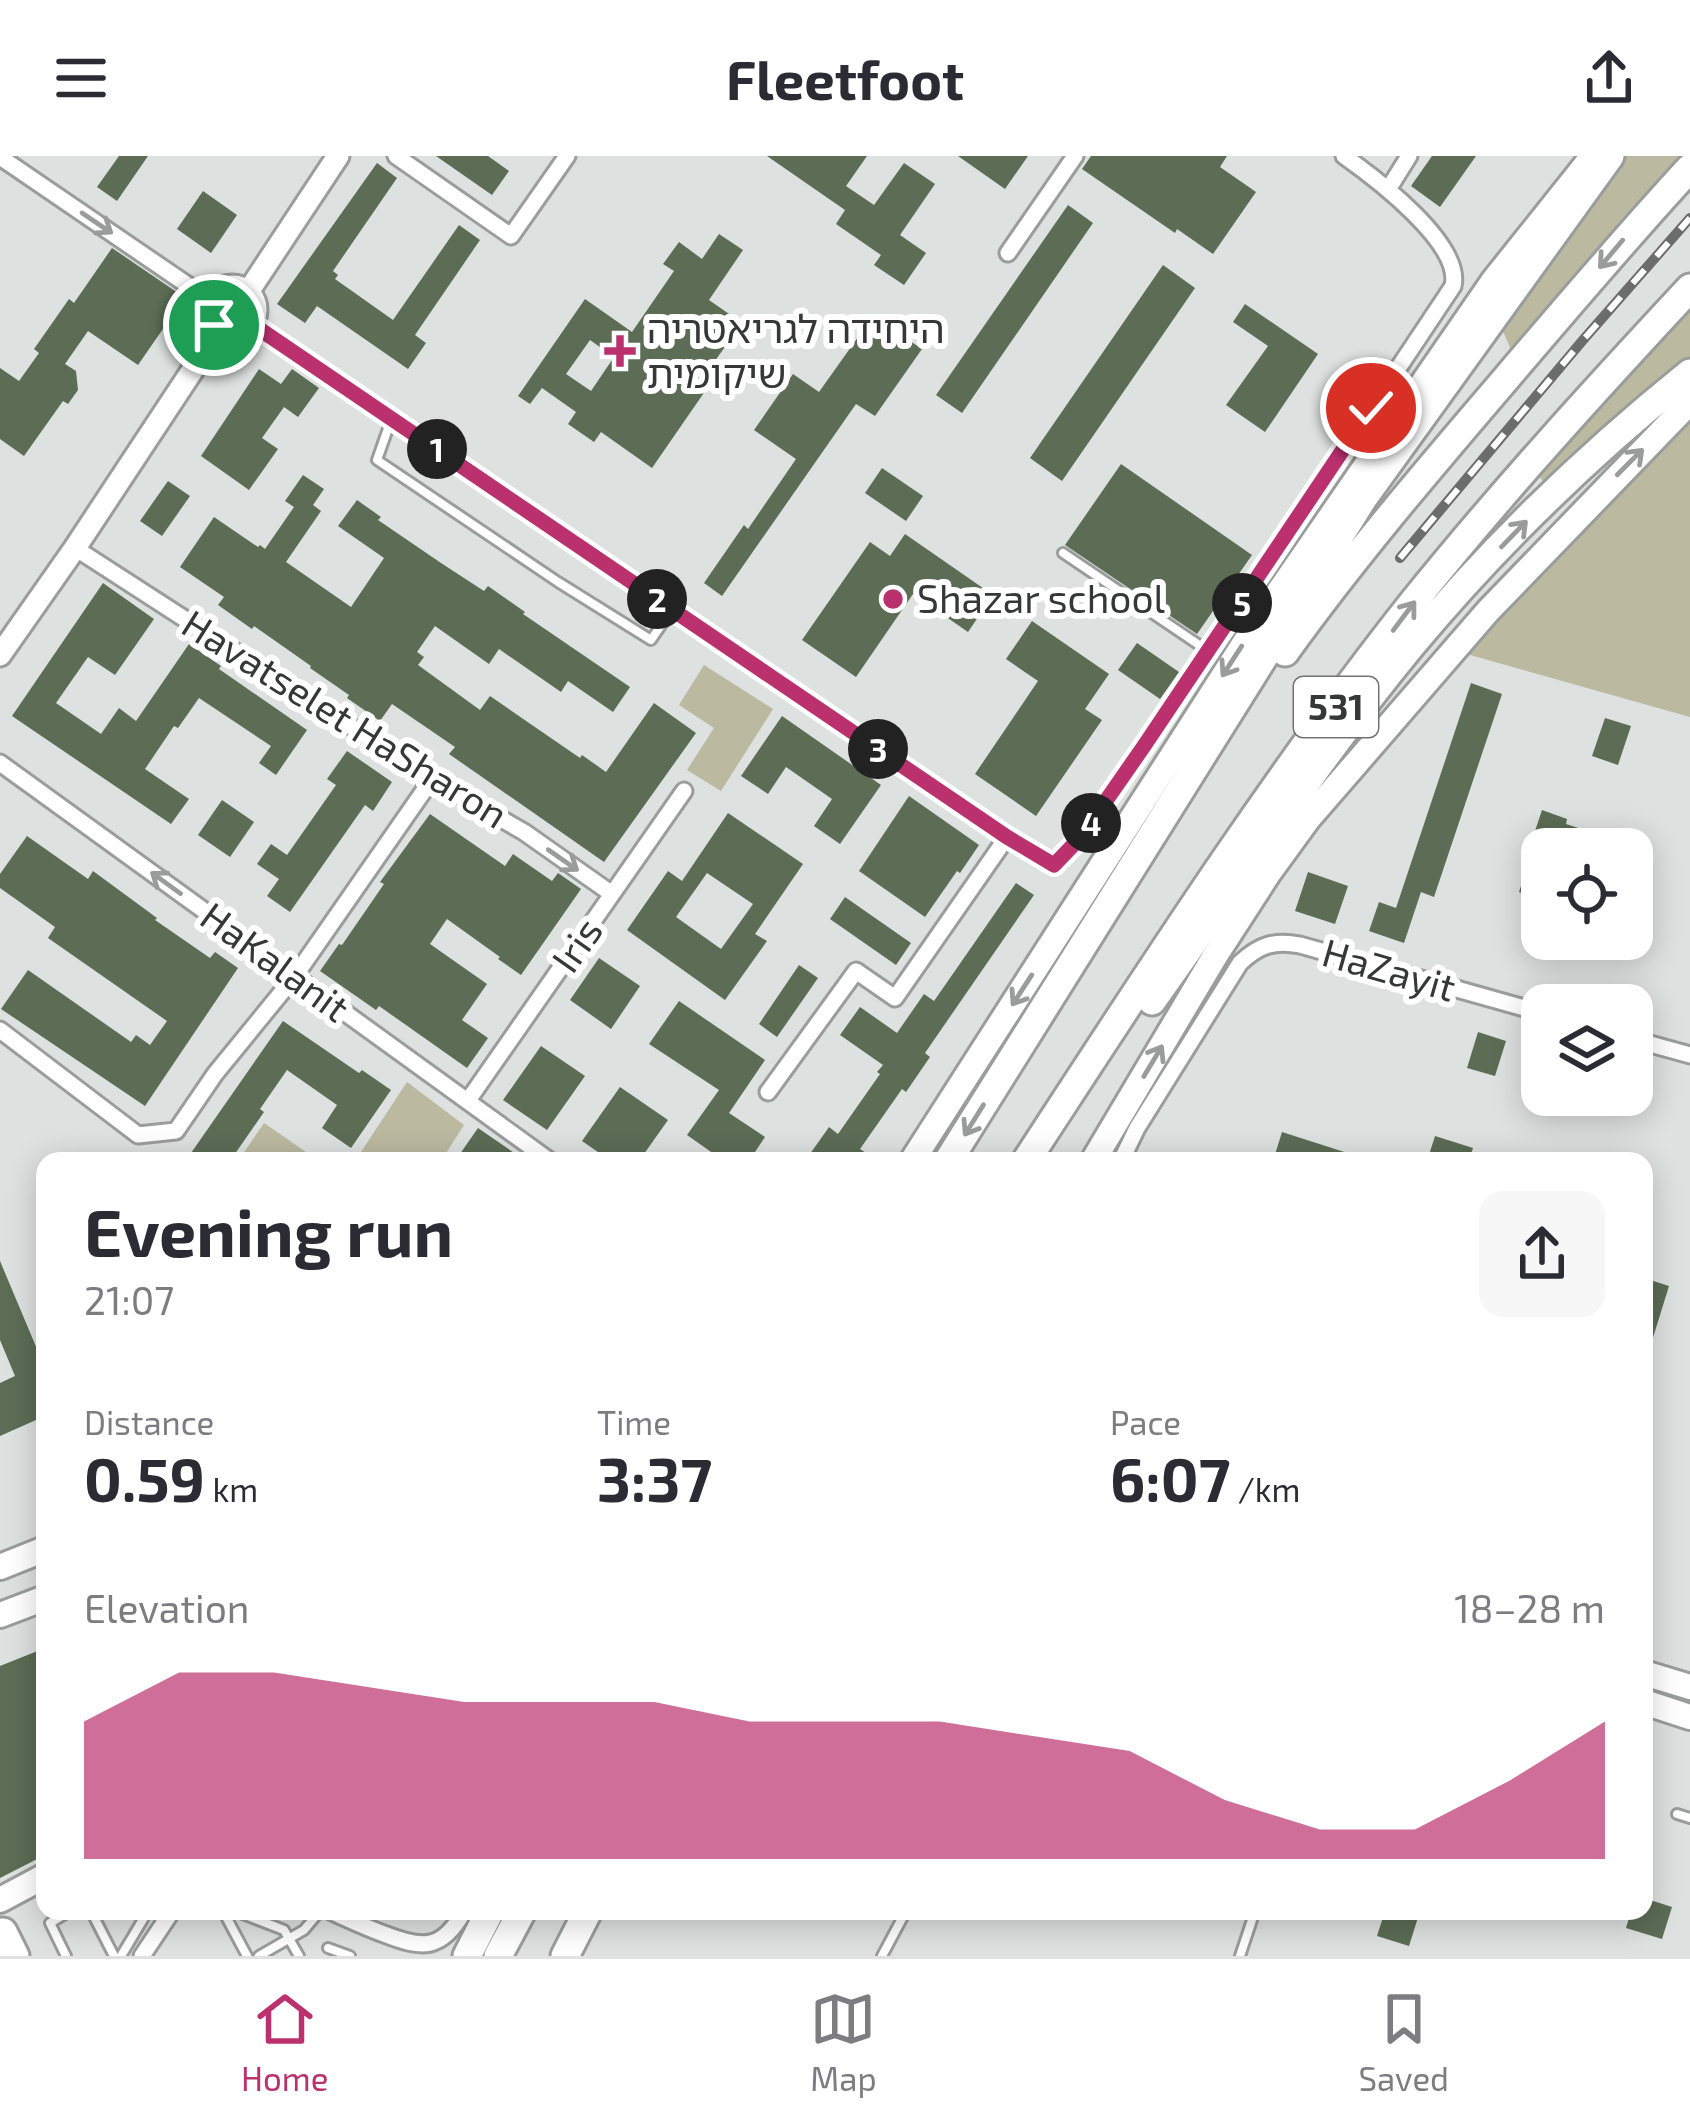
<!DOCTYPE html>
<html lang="en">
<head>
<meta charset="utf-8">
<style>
	:root { --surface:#fff; --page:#f7f7f7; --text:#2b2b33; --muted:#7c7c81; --line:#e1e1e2; --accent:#ba316e }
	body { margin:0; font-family:"Exo 2","Noto Sans Hebrew",sans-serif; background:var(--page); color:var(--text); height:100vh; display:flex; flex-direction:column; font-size:45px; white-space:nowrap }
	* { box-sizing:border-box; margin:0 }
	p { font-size:39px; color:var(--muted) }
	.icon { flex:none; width:66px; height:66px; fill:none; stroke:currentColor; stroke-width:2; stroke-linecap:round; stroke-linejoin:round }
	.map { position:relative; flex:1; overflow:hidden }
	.side { position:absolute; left:36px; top:996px; width:1617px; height:768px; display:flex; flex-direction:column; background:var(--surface); border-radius:24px; box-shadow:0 6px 30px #0003 }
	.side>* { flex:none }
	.controls { position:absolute; left:1521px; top:672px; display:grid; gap:24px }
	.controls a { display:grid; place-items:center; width:132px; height:132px; border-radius:24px; background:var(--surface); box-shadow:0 6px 30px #0003; font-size:60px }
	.pin { position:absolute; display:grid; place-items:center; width:102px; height:102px; color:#fff; margin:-51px; border:6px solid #fff; border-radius:50%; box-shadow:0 3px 12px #0007 }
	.km { position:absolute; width:60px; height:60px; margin:-30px; border-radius:50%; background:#222; color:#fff; font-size:33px; line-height:60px; text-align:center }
	.round { display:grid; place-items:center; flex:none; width:126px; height:126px; border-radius:24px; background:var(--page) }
	.headline { display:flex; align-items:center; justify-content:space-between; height:204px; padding:0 48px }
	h1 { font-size:66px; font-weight:700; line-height:90px }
	.metrics { display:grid; grid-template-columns:repeat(3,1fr); gap:18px; height:204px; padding:12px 48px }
	.metrics div { display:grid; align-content:center }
	.metrics b { font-size:60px; font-weight:700 }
	.metrics small { font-size:33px; font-weight:400 }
	.metrics p { font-size:33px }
	.chart { height:336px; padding:24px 48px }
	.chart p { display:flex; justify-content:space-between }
	.chart svg { width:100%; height:216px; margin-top:12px; fill:var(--accent); opacity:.7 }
	header { display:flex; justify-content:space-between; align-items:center; height:156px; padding:0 48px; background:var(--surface); font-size:54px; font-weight:700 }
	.tabs { display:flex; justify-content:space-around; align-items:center; height:168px; border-top:3px solid var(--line); background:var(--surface); font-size:33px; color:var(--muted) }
	.tabs a { display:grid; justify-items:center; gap:6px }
	.tabs .selected { color:var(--accent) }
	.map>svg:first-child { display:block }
	.green { fill:#bcb9a1 }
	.building { fill:#5c6c55; fill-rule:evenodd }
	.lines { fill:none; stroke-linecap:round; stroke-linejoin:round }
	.lane-casing { stroke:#999d9b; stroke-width:14 }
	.street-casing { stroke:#999d9b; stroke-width:21 }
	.secondary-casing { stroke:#999d9b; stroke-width:27 }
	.primary-casing { stroke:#999d9b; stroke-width:30 }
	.highway-casing { stroke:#999d9b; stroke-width:33 }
	.lane { stroke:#fff; stroke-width:8 }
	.street { stroke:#fff; stroke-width:15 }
	.secondary { stroke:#fff; stroke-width:21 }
	.primary { stroke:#fff; stroke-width:24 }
	.highway { stroke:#fff; stroke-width:27 }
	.rail-casing { stroke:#6b6d6c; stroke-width:10 }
	.rail { stroke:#fff; stroke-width:6; stroke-dasharray:18; stroke-linecap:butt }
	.oneway { stroke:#9a9b9b }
	.route-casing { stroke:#fff; stroke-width:24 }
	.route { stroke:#ba316e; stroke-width:15 }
	.poi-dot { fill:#ba316e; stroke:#fff; stroke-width:4.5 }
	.labels { text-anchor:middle; stroke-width:12; stroke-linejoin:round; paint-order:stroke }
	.shield { fill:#fff; stroke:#727373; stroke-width:3 }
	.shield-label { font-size:36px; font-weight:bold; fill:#363737 }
	.poi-label { font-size:39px; fill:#363737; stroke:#fff; text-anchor:start }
	.street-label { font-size:39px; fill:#363737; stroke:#fff }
</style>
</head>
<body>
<header><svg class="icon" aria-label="menu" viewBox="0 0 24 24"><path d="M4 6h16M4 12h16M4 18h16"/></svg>Fleetfoot<svg class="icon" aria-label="share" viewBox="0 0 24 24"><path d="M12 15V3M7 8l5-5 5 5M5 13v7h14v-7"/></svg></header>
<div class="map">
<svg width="1690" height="1800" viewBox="0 0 1690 1800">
	<rect width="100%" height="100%" fill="#dde1df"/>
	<path class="green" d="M1623 0H1682L1511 194 1503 175 1565 79Z
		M1690 151V202L1601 273 1545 328 1537 317Z
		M1690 258V561L1456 495Z
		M704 509 773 553 721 635 687 614 714 572 679 549Z
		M407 926 464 969 441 1005H362L357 1002Z
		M264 967 319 1005H238Z"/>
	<path class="building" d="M119 0H148L117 45 97 31Z
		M436 0H488L509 15 492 39Z
		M767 0H867L846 30 874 49 904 7 935 28 900 79 926 97 904 129 874 109 881 99 836 68 845 54Z
		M958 0H1028L1005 33Z
		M1091 0H1227L1220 11 1256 36 1213 98 1177 73 1175 77 1082 13Z
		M1432 0H1476L1440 51 1411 30Z
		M377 7 397 22 333 115 338 119 335 123 393 164 459 69 480 84 415 179 426 187 408 213 317 150 305 167 277 148Z
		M203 35 237 59 211 97 177 73Z
		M1068 49 1093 67 962 257 936 239Z
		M719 78 743 94 709 144 742 167 712 209 719 215 652 312 601 276 594 286 568 268 576 256 542 232 530 248 518 240 585 143 632 176 674 115 663 108 679 86 702 103ZM590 184 614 201 591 235 566 218Z
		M112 92 178 137 167 153 174 157 138 209 88 175 65 208 76 215 78 234 68 248 63 245 24 300 0 283V212L19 225 39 197 34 193 69 143 74 147Z
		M1163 109 1195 132 1062 325 1030 302Z
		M1245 148 1318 198 1265 276 1226 249 1268 190 1233 166Z
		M873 160 922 193 875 260 856 248 722 440 704 427 744 369 748 373 796 303 754 274 793 218 819 236Z
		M259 213 281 228 292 213 319 232 298 261 284 251 262 282 278 293 249 334 201 300Z
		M1121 308 1252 399 1197 478 1065 389Z
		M882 312 923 340 906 365 865 337Z
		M303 319 324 333 313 349 321 355 286 406 351 451 384 402 338 370 357 344 381 361 378 364 441 407 484 435 488 430 525 456 523 458 630 531 613 556 568 525 561 536 499 493 489 508 435 470 417 496 424 501 418 509 480 554 490 540 580 602 582 599 606 616 654 547 696 577 604 706 449 598 455 591 392 548 380 565 347 542 349 539 310 512 311 510 254 470 252 473 218 449 224 441 180 411 214 361 258 391 260 389 265 393 294 351 285 345Z
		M168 325 190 340 162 380 140 365Z
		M905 378 993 439 968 476 913 438 856 521 802 484 870 386 890 400Z
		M103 427 154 463 115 519 88 501 56 547 101 578 119 552 136 565 189 488 221 510 219 513 307 574 276 619 259 607 271 590 199 542 178 572 174 570 145 613 189 643 171 668 12 560Z
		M1032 465 1109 518 1085 553 1102 564 1036 660 975 618 1038 525 1006 503Z
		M1137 487 1179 516 1160 543 1118 514Z
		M1471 527 1502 538 1434 741 1421 736 1404 787 1369 775 1379 746 1396 752Z
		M782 560 881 629 840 688 814 670 832 643 786 611 768 638 741 620Z
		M1605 562 1631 570 1618 609 1592 600Z
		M347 595 392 626 373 655 365 649 290 756 267 740 279 723 257 708 271 688 287 699 336 629 327 623Z
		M909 640 979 689 960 717 957 715 925 761 859 715Z
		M222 644 254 666 230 701 198 679Z
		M1542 654 1567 663 1566 668 1591 676 1586 693H1542V744L1519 736 1534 691 1530 690Z
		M728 657 803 708 755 778 767 785 725 844 627 774 668 715 682 725ZM707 717 753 748 721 793 676 761Z
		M430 658 505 710 513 698 552 725 558 717 581 733 521 819 498 803 500 801 447 763 430 788 487 828 462 864 488 882 467 912 379 850 376 854 320 815 339 788 342 789 384 728 380 726Z
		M27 680 88 723 93 715 157 762 155 764 210 802 215 796 238 812 145 950 1 853 28 814 131 886 136 879 150 889 167 865 48 782 55 771 0 732V718Z
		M1308 716 1348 730 1335 768 1295 755Z
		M1016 727 1034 739 925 897 930 901 906 936 902 933 860 993 878 1005H805L829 971 838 978 880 918 877 916 883 909 840 879 860 851 897 877 924 838 934 845Z
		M845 741 911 787 896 809 830 763Z
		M599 802 640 830 611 873 570 844Z
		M799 809 818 822 777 881 759 868Z
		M679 845 765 904 729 957 765 981 749 1005H724L687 979 719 934 649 888Z
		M283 865 359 917 362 914 391 934 351 992 322 972 337 949 287 914 260 953 264 956 230 1005H202L191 997Z
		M1478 876 1506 885 1495 920 1467 912Z
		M541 890 585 920 547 974 503 944Z
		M620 931 668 964 639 1005H611L582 985Z
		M478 972 526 1005H455Z
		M1282 976 1363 1002V1005H1273Z
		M1435 980 1473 992 1469 1005H1437L1428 1002Z
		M0 1105 45 1212V1260L0 1280V1227L15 1220 0 1184Z
		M1644 1122 1669 1130 1647 1201 1644 1200Z
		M45 1492V1699L0 1722V1510Z
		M1644 1742 1672 1751 1662 1783 1626 1772 1631 1755H1644Z
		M1385 1755H1420L1409 1790 1377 1780Z"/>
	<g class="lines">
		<defs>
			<path id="lane" d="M391 264 377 304 558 426 651 484 671 455
				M1063 397 1208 495
				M1677 1658 1690 1662
				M91 1755 114 1800
				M223 1755 247 1800
				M235 1755 284 1774 299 1800
				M328 1792 350 1800
				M66 1800 50 1767 70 1755
				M121 1800 145 1760 142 1755
				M259 1800 304 1774 320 1755
				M882 1800 906 1755
				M1240 1800 1255 1755"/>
			<path id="street" d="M396 0 511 80 567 0
				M0 1 211 145
				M1389 32 1409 0
				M1008 97 1075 0
				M252 168 1007 681 1054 709 1080 683 1209 496 1453 130C1463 88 1375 22 1344 0
				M75 392 432 623 524 676 612 738
				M0 607 550 1005
				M0 874 138 979 176 975 215 918 295 820 432 623
				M1632 883 1690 899
				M768 936 856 815 895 842 1007 681
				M469 943 684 635
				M1121 1005 1137 972 1240 807C1259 789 1274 784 1300 789L1542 857
				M330 1755C348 1763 365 1771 384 1778 422 1793 442 1795 464 1755
				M142 1800 172 1755"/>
			<path id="secondary" d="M208 154a24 24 0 1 1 48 0a24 24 0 1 1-48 0Z
				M248 136 338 0
				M0 499 75 392 219 174"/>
			<path id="primary" d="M912 1005 1260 463 1494 124 1593 0
				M1093 1005 1215 800 1268 718 1308 663 1488 455 1690 246
				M0 1411 45 1393
				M0 1459 45 1442
				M1644 1517 1690 1531
				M1644 1546 1690 1561
				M0 1744 45 1720"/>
			<path id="highway" d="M1285 496C1354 400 1432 309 1509 219 1569 149 1628 79 1690 12
				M1152 845C1236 727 1317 604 1410 491 1493 391 1588 299 1690 217
				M948 1005 1364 341 1610 0
				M1026 1005C1150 815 1273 623 1414 445 1501 337 1596 233 1690 132
				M3 1776 15 1800
				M467 1800 490 1755
				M498 1800 522 1755
				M565 1800 588 1755"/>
		</defs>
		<use href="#lane" class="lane-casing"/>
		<use href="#street" class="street-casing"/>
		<use href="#secondary" class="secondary-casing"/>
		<use href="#primary" class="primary-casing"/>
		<use href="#highway" class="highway-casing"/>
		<use href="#lane" class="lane"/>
		<use href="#street" class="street"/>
		<use href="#secondary" class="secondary"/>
		<use href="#primary" class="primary"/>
		<use href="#highway" class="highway"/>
		<defs>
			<path id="rail" d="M1400 402 1583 184 1690 62"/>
		</defs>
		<use href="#rail" class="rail-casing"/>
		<use href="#rail" class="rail"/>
	</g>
	<defs><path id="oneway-shaft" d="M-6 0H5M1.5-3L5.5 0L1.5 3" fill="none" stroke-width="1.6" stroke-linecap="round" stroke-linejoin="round" transform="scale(3)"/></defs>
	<g class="oneway">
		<use href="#oneway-shaft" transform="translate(97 67) rotate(34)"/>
		<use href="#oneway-shaft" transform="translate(1611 98) rotate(130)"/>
		<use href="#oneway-shaft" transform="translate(1630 306) rotate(-45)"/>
		<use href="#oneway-shaft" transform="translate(1514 378) rotate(-46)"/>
		<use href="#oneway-shaft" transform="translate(1404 460) rotate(-53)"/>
		<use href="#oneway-shaft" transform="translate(1232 505) rotate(123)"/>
		<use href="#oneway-shaft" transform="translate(563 704) rotate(35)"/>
		<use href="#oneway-shaft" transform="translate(166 727) rotate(-144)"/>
		<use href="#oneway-shaft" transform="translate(1022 834) rotate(123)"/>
		<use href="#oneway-shaft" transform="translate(1153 905) rotate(-59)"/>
		<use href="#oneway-shaft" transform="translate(974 964) rotate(122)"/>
	</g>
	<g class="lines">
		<defs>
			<path id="route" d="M214 169C226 181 240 179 252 168L1007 681 1054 709 1080 682 1144 590 1371 252"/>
		</defs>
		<use href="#route" class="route-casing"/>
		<use href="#route" class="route"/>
	</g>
	<g class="poi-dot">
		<path d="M614 177h12v12h12v12h-12v12h-12v-12h-12v-12h12z"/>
		<circle cx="893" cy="443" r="12"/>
	</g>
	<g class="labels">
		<rect class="shield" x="1294" y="521" width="84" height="60" rx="9"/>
		<g class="shield-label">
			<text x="1336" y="564">531</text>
		</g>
		<g class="poi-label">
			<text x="647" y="187">היחידה לגריאטריה<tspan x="647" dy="45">שיקומית</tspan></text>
			<text x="917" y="457">Shazar school</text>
		</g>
		<g class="street-label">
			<text transform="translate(345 563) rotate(32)" y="14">Havatselet HaSharon</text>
			<text transform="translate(577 789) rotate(-55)" y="14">Iris</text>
			<text transform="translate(275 806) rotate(36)" y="14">HaKalanit</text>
			<text transform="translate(1389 814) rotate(16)" y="14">HaZayit</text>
		</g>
	</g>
</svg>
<div class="controls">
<a><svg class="icon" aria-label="locate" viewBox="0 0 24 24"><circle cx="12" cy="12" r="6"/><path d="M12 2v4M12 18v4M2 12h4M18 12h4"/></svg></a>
<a><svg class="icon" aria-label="layers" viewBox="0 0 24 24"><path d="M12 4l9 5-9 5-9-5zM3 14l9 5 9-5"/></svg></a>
</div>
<div class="pin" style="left:214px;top:169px;background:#1e9e55"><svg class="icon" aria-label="arrive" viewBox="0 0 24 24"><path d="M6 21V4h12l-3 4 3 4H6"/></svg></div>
<div class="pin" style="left:1371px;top:252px;background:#d93025"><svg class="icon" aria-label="check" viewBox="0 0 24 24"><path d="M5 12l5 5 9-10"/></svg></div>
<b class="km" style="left:437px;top:293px">1</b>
<b class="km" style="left:657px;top:443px">2</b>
<b class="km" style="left:878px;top:593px">3</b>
<b class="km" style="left:1091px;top:667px">4</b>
<b class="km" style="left:1242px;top:447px">5</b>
<section class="side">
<div class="headline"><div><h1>Evening run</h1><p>21:07</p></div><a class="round"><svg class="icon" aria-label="share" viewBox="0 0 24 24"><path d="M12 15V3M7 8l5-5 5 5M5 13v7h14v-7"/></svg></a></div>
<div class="metrics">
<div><p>Distance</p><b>0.59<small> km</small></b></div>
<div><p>Time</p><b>3:37</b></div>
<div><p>Pace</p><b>6:07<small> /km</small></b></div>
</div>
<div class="chart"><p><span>Elevation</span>18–28 m</p>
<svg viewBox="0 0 160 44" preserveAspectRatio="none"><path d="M0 44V16L10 6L20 6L30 9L40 12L50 12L60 12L70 16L80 16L90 16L100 19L110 22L120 32L130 38L140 38L150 28L160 16V44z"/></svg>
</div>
</section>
</div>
<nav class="tabs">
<a class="selected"><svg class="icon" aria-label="home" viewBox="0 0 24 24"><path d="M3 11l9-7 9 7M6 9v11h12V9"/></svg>Home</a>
<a><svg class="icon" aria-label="map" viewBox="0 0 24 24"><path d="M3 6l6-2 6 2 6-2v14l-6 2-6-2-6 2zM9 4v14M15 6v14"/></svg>Map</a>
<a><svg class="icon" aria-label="saved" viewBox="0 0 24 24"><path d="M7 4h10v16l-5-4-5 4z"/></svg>Saved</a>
</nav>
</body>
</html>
